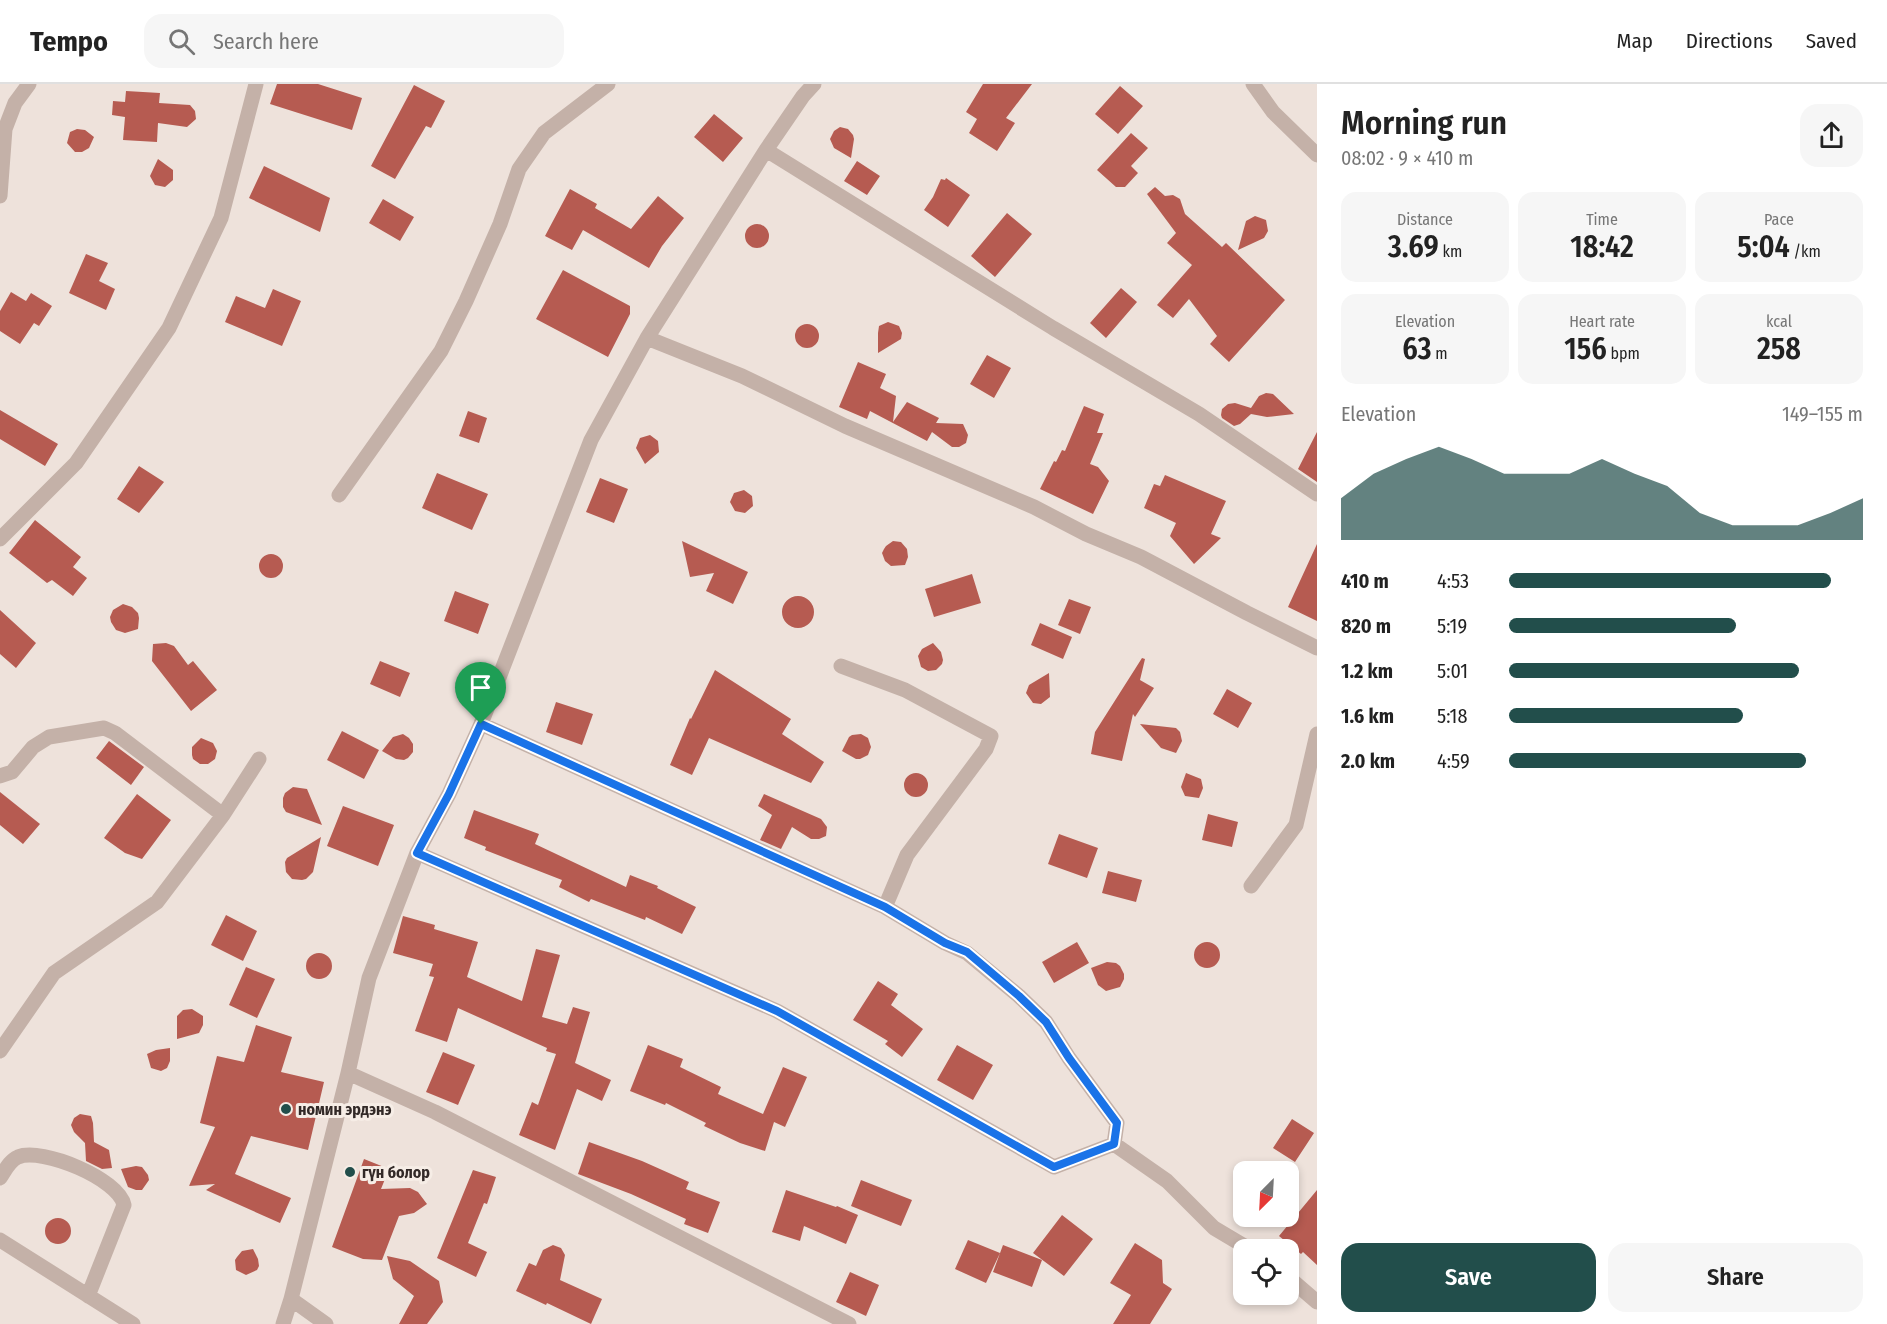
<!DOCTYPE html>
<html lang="en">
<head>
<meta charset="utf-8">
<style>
	:root { --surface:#fff; --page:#f6f6f6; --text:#222; --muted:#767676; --line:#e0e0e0; --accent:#224e4b }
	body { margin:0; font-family:"Fira Sans Condensed",sans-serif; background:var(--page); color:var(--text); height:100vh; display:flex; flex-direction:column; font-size:22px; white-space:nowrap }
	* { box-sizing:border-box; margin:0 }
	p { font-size:20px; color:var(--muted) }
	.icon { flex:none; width:33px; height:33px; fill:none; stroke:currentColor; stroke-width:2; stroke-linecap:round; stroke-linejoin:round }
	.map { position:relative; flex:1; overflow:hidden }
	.drawer { display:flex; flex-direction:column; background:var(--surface); width:570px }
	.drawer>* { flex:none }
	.needle { width:39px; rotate:204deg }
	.controls { position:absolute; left:1233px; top:1077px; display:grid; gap:12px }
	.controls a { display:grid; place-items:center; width:66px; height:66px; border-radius:12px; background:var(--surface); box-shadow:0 3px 9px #0003; font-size:30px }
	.pin { position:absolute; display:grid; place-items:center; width:51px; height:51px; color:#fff; margin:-62px -26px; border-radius:50% 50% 50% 0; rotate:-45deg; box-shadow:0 0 6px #0007 }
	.pin .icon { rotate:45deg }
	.round { display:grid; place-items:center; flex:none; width:63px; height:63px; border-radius:18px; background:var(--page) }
	.headline { display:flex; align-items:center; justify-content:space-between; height:102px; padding:0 24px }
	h1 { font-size:33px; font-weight:600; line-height:45px }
	.figures { display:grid; grid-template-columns:repeat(3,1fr); gap:9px; height:102px; padding:6px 24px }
	.figures div { display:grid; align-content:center; border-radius:15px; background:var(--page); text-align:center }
	.figures b { font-size:30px; font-weight:600 }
	.figures small { font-size:16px; font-weight:400 }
	.figures p { font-size:16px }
	.chart { height:168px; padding:12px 24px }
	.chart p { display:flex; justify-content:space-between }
	.chart svg { width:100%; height:108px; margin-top:6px; fill:var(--accent); opacity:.7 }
	.action { display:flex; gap:12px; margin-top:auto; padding:12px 24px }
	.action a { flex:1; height:69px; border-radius:18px; background:var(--accent); color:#fff; font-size:24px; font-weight:600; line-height:69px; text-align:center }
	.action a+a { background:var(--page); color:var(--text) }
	ul { padding:0 24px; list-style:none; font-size:20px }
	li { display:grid; grid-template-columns:96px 72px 1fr; align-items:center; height:45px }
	li i { height:15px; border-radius:8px; background:var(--accent) }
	header { display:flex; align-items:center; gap:36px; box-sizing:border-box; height:84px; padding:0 30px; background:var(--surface); border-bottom:2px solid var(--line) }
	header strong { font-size:28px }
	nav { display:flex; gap:33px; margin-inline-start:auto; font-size:21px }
	.search { width:420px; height:54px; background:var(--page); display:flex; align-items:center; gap:15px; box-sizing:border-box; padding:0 21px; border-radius:18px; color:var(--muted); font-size:22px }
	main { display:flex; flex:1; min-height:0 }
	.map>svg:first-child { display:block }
	.building { fill:#b65b51 }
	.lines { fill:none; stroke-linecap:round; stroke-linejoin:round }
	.street { stroke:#c4b1a8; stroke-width:15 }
	.route-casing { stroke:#fff; stroke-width:12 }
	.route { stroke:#1a73e8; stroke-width:8 }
	.poi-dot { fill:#224e4b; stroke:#f6ede6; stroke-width:2 }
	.labels { text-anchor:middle; stroke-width:6; stroke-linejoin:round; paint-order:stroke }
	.poi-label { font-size:16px; font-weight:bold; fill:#322927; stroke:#f6ede6; text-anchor:start }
</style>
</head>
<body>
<header>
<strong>Tempo</strong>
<div class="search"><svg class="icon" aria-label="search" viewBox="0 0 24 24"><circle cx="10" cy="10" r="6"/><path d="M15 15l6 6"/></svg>Search here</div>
<nav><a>Map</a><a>Directions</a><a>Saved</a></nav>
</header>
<main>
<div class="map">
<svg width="1317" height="1240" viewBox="0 0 1317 1240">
	<rect width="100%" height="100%" fill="#eee2db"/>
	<path class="building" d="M277 0H318L362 14 352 46 270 20Z
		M983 0H1032L1006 34 1015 39 997 67 969 49 977 35 966 28Z
		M414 1 445 17 431 44 426 42 395 95 371 82Z
		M1120 2 1143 22 1118 50 1095 30Z
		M126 7 160 9 159 19 190 21 195 27 196 35 187 43 158 39 157 58 123 56 125 33 112 31 113 17 125 18Z
		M714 30 743 54 723 78 694 53Z
		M840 43 848 45 853 51 854 55 851 74 834 64 830 55 834 47Z
		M77 45 85 46 94 53 89 64 82 68H75L67 59 70 48Z
		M1131 49 1148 64 1131 82 1138 89 1125 103H1116L1097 86Z
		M158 75 173 86V96L165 103 155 101 150 92Z
		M857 77 880 92 867 111 844 97Z
		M264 82 330 114 320 148 249 114Z
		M946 94 970 111 948 143 924 126 933 113 941 95 945 96Z
		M1155 103 1165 112 1173 111 1180 115 1185 130 1222 163 1226 159 1285 216 1229 278 1210 260 1217 252 1189 215 1173 234 1157 221 1192 181 1167 159 1176 149 1147 110Z
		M570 105 597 120 595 124 631 145 658 112 684 134 662 162 649 184 583 146 572 166 545 152Z
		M383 115 414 133 400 157 369 139Z
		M1007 129 1032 150 995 193 971 172Z
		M1255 132 1266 136 1268 147 1264 154 1238 166 1246 137Z
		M745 152a12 12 0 1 1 24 0a12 12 0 1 1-24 0Z
		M86 170 108 179 99 197 115 205 106 226 69 209Z
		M563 186 630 222V230L608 273 536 235Z
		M1121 204 1137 218 1106 254 1090 239Z
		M273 205 301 217 282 262 225 238 236 212 265 224Z
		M11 208 26 217 31 209 52 222 39 242 34 239 20 260 0 247V227Z
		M888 238 899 242 902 249 901 255 878 269V249L879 242Z
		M795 252a12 12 0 1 1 24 0a12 12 0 1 1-24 0Z
		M987 271 1011 284 994 314 970 300Z
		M858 278 886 290 880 304 896 312 893 338 907 318 939 334 936 339 963 340 968 351 966 359 959 363H952L932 348 927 357 870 327 867 335 839 323Z
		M1266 309 1273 310 1294 330 1267 333 1251 330 1240 340 1234 342 1222 334 1221 331 1222 325 1228 320 1235 319 1251 324 1259 312Z
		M1084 322 1104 330 1097 349H1103L1090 380 1098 383 1109 397 1093 430 1040 405 1054 377 1056 378 1062 366 1065 367Z
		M0 326 58 360 45 382 0 355Z
		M468 327 487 334 479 359 459 352Z
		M1317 348V398L1298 385Z
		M650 351 658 357 659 368 645 380 636 364 640 354Z
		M139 382 164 398 139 429 117 415Z
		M437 389 488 410 472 446 422 424Z
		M1165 391 1226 417 1211 450 1221 454 1194 480 1170 452 1176 439 1144 424 1154 400 1160 402Z
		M600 394 628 405 614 439 586 428Z
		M744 406 752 412 753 422 745 429 735 427 730 418 734 409Z
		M35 436 81 473 73 483 87 494 73 512 52 496 47 499 9 469Z
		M682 457 748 488 733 520 706 507 714 489 690 493Z
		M893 457 901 458 907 465 908 473 905 481 891 482 885 477 882 469 884 465 886 462Z
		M1317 460V537L1288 523Z
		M259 482a12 12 0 1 1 24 0a12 12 0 1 1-24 0Z
		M972 490 981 519 934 533 925 505Z
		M455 507 489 520 478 550 444 537Z
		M782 528a16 16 0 1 1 32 0a16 16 0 1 1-32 0Z
		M1069 515 1091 523 1080 550 1058 541Z
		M123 520 132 523 138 529 139 534 138 545 125 549 116 546 111 538 110 533 113 526Z
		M0 526 36 559 16 584 0 570Z
		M1040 539 1072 553 1063 575 1031 561Z
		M166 559 174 562 188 581 193 577 217 606 191 627 152 577 153 560Z
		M933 559 941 568 943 576 942 580 936 586 928 587 921 583 918 572 922 565Z
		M1142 574 1145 575 1140 596 1154 604 1135 633 1133 630 1122 677 1091 670 1095 648Z
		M380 577 410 589 400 613 370 600Z
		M715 586 791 635 782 650 824 678 811 699 709 654 692 691 670 681 690 634 691 635Z
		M1049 589 1050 613 1041 620 1033 619 1026 609 1029 601Z
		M1227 605 1252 619 1238 644 1213 630Z
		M556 618 593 630 582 661 546 648Z
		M1140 640 1176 644 1180 648 1182 657 1176 669 1161 664Z
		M342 647 379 666 364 695 327 676Z
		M403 650 409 654 413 660V668L408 674 404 676 396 675 382 667 393 653Z
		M861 650 868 654 871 663 868 671 860 675H856L842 667 849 653 852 651Z
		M201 654 213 659 217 667 215 675 208 680H200L193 675 192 671V663Z
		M109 657 144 683 131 701 96 674Z
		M904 701a12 12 0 1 1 24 0a12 12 0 1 1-24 0Z
		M1186 689 1201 695 1203 704 1199 714 1185 712 1181 703Z
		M293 703 307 705 322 741 286 728 283 723V714L285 709Z
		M0 708 40 740 23 760 0 741Z
		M137 710 171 736 142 775 125 769 104 754Z
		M764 710 821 735 827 743 826 752 819 755H811L792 743 781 765 760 756 772 731 758 722Z
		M343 722 394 741 378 782 327 762Z
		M474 726 539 750 535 760 626 803 630 791 658 802 657 804 696 823 682 850 646 833 645 836 591 815 589 818 559 803 562 796 485 766 486 763 464 754Z
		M1208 730 1238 738 1232 763 1202 756Z
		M1059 750 1098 764 1087 794 1048 780Z
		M321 753 313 788 306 795 302 796 292 795 286 788 285 778 287 774Z
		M1108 787 1142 796 1136 818 1102 809Z
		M226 831 257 847 243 877 211 861Z
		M403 832 435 841 434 845 478 858 467 893 522 917 536 865 560 871 542 933 567 940 573 923 590 928 575 979 611 996 602 1017 577 1005 555 1066 519 1051 532 1018 538 1021 556 970 546 967 547 964 458 924 447 958 415 947 434 893 429 892 433 880 393 869Z
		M1194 871a13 13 0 1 1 26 0a13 13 0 1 1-26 0Z
		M1077 858 1089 879 1054 899 1042 878Z
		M306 882a13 13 0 1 1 26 0a13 13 0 1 1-26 0Z
		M1107 878 1116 879 1120 882 1124 890V895L1120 903 1106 907 1098 901 1091 884Z
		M246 883 275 895 257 934 229 921Z
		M878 897 898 910 891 921 923 945 902 973 885 960 888 957 853 936Z
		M192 925 203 932V941L199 949 177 955V932L183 926Z
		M256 941 292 953 281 988 324 998 308 1066 251 1052 235 1090 291 1114 280 1139 206 1106 215 1100 189 1102 215 1043 200 1039 217 972 244 978Z
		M648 961 683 975 680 983 721 1003 718 1010 763 1030 783 983 807 993 785 1043 774 1038 765 1067 740 1059 704 1042 706 1039 666 1019 665 1021 630 1007Z
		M957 961 993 981 973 1016 937 996Z
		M170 964V977L167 984 161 987 151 984 147 970 156 966Z
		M443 968 475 981 458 1021 426 1008Z
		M80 1030 91 1032 93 1039 94 1058 109 1066 112 1084 102 1085 86 1077 85 1059 74 1048 71 1041 74 1034Z
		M1292 1035 1314 1049 1295 1078 1273 1064Z
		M589 1058 642 1077 689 1098 686 1105 720 1118 708 1149 684 1140 686 1135 631 1110 578 1090Z
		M364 1075 389 1085 381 1105 410 1104 418 1108 427 1120 414 1129 399 1132 382 1176 363 1175 332 1163Z
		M136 1082 142 1083 148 1091 149 1096 142 1106H136L128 1103 121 1085Z
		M473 1086 496 1093 487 1120 484 1119 468 1159 487 1168 476 1193 437 1174Z
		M861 1096 912 1116 901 1142 851 1122Z
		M786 1106 836 1123 837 1122 858 1131 846 1160 804 1142 800 1157 772 1148Z
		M1317 1106V1181L1303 1168 1301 1170 1279 1152Z
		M1062 1131 1093 1155 1064 1192 1033 1169Z
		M45 1147a13 13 0 1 1 26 0a13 13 0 1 1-26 0Z
		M968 1156 1000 1169 986 1199 955 1185Z
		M1135 1159 1162 1176 1163 1199 1172 1205 1150 1240H1113L1131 1211 1110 1199Z
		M553 1161 561 1164 565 1171 560 1196 602 1215 591 1240 547 1219 546 1221 516 1207 529 1179 536 1182 543 1166Z
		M1003 1161 1042 1176 1032 1203 993 1188Z
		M253 1165 258 1175 259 1182 257 1186 246 1191 236 1186 235 1176 237 1173 242 1167Z
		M387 1172 410 1177 439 1197 443 1218 427 1240H399L414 1212 393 1195Z
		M850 1188 879 1201 866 1232 836 1218Z"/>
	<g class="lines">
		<path class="street" d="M1253 0 1273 28 1317 71
			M766 66 1053 244 1199 330 1317 410
			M0 112 5 45 15 19 29 0
			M647 254 742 292 845 342 1034 423 1086 450 1141 473 1247 529 1317 564
			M339 411 441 267 466 217 500 140 519 85 544 49 608 0
			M0 455 76 379 169 244 221 134 256 0
			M841 582 905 606 991 652 986 665 907 771 885 823
			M481 640 885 823 945 859 967 869 1019 912 1046 938 1069 974 1117 1039 1114 1060 1167 1097 1214 1144 1251 1166
			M0 692 12 688 33 663 49 653 104 644 115 649 223 731
			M417 769 777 927 1054 1083 1114 1060
			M1251 802 1296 741 1317 650
			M0 967 54 889 157 818 223 731 259 675
			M348 989 435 1028 849 1240
			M0 1094C5 1087 9 1077 18 1073 42 1063 119 1095 124 1121L88 1212
			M0 1156 133 1240
			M1288 1193 1317 1218
			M291 1215 326 1240
			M283 1240 291 1215 348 989 369 894 417 769 449 710 481 640 591 356 647 254 766 66 803 12 814 0"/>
	</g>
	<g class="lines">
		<defs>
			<path id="route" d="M481 640 885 823 945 859 967 868 1019 912 1046 938 1069 974 1117 1039 1114 1060 1054 1083 777 927 417 769 449 710Z"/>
		</defs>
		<use href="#route" class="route-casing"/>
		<use href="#route" class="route"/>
	</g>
	<g class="poi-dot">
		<circle cx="286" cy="1025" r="6"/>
		<circle cx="350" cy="1088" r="6"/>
	</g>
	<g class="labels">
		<g class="poi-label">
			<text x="298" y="1031">номин эрдэнэ</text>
			<text x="362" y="1094">гүн болор</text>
		</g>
	</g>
</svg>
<div class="controls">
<a><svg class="needle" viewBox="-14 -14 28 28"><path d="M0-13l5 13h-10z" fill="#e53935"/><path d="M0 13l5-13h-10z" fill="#767676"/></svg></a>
<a><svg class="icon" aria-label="locate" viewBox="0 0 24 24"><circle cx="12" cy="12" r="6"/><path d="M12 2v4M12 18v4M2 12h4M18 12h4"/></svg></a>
</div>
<div class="pin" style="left:481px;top:640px;background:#1e9e55"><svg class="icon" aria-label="arrive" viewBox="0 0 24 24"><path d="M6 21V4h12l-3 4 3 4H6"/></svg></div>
</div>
<section class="drawer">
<div class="headline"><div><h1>Morning run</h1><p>08:02 · 9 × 410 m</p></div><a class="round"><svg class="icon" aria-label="share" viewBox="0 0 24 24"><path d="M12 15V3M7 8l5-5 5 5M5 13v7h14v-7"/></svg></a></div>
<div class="figures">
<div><p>Distance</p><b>3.69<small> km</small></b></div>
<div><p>Time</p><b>18:42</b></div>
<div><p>Pace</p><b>5:04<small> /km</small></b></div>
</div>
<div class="figures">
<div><p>Elevation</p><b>63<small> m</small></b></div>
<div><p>Heart rate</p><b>156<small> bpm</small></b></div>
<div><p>kcal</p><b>258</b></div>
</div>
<div class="chart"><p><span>Elevation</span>149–155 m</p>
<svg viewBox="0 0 160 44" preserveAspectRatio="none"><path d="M0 44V27L10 17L20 11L30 6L40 11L50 17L60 17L70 17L80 11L90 17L100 22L110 33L120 38L130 38L140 38L150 33L160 27V44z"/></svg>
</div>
<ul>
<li><b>410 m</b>4:53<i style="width:91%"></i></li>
<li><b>820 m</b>5:19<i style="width:64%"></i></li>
<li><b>1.2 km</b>5:01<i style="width:82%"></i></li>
<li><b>1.6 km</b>5:18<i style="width:66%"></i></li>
<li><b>2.0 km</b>4:59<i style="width:84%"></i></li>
</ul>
<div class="action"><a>Save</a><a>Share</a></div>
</section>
</main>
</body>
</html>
